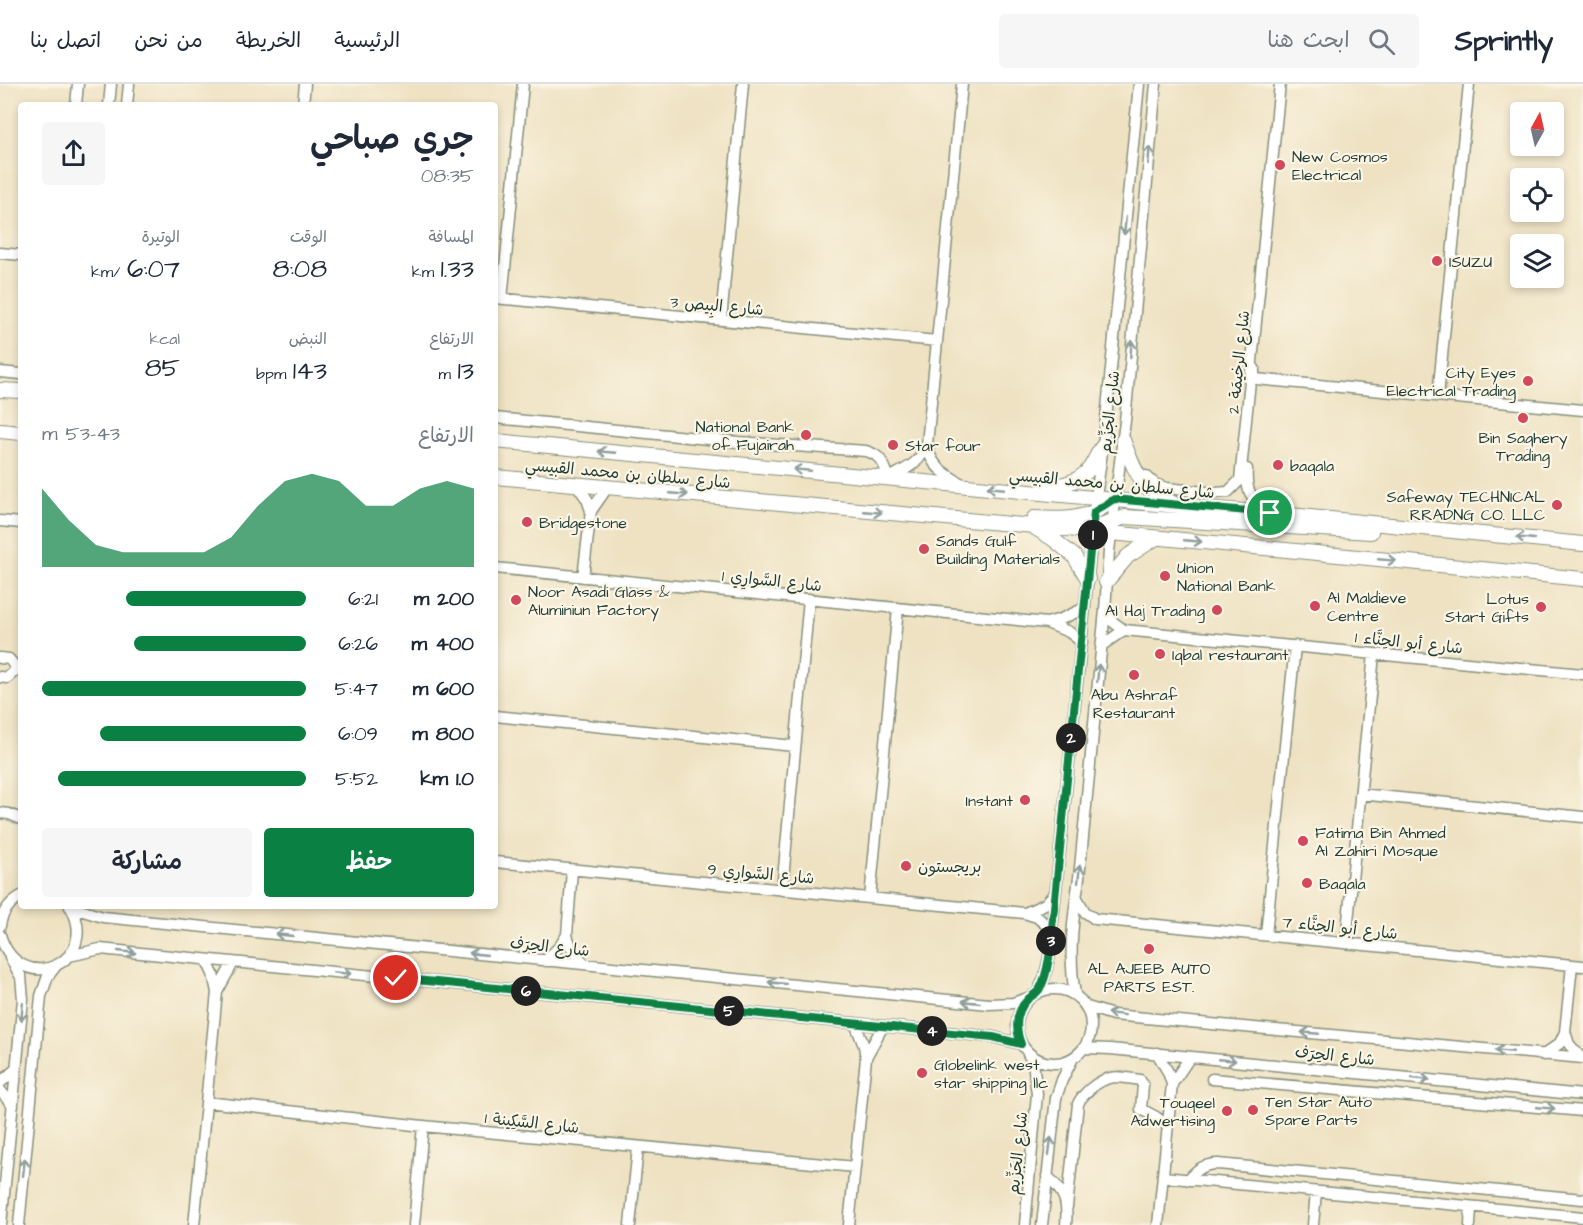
<!DOCTYPE html>
<html lang="ar">
<head>
<meta charset="utf-8">
<style>
	:root { --surface:#fff; --page:#f6f6f7; --text:#1f2937; --muted:#747a83; --line:#e0e1e3; --accent:#0b8043 }
	body { margin:0; font-family:"Architects Daughter","Playpen Sans Arabic",sans-serif; background:var(--page); color:var(--text); direction:rtl; height:100vh; display:flex; flex-direction:column; font-size:22px; white-space:nowrap }
	* { box-sizing:border-box; margin:0 }
	p { font-size:20px; color:var(--muted) }
	.icon { flex:none; width:33px; height:33px; fill:none; stroke:currentColor; stroke-width:2; stroke-linecap:round; stroke-linejoin:round }
	.map { position:relative; flex:1; overflow:hidden; direction:ltr }
	.side { position:absolute; left:18px; top:18px; width:480px; height:807px; display:flex; flex-direction:column; background:var(--surface); border-radius:6px; box-shadow:0 3px 9px #0003; direction:rtl }
	.side>* { flex:none }
	.needle { width:39px; rotate:8deg }
	.buttons { position:absolute; left:1510px; top:18px; display:grid; gap:12px }
	.buttons a { display:grid; place-items:center; width:54px; height:54px; border-radius:6px; background:var(--surface); box-shadow:0 3px 9px #0003; font-size:30px }
	.pin { position:absolute; display:grid; place-items:center; width:51px; height:51px; color:#fff; margin:-26px; border:3px solid #fff; border-radius:50%; box-shadow:0 2px 6px #0007 }
	.km { position:absolute; width:30px; height:30px; margin:-15px; border-radius:50%; background:#222; color:#fff; font-size:16px; line-height:30px; text-align:center }
	.round { display:grid; place-items:center; flex:none; width:63px; height:63px; border-radius:6px; background:var(--page) }
	.overview { display:flex; align-items:center; justify-content:space-between; height:102px; padding:0 24px }
	h1 { font-size:33px; font-weight:600; line-height:45px }
	.figures { display:grid; grid-template-columns:repeat(3,1fr); gap:9px; height:102px; padding:6px 24px }
	.figures div { display:grid; align-content:center }
	.figures b { font-size:26px; font-weight:600 }
	.figures small { font-size:16px; font-weight:400 }
	.figures p { font-size:16px }
	.chart { height:168px; padding:12px 24px }
	.chart p { display:flex; justify-content:space-between }
	.chart svg { width:100%; height:108px; margin-top:6px; fill:var(--accent); opacity:.7 }
	.action { display:flex; gap:12px; margin-top:auto; padding:12px 24px }
	.action a { flex:1; height:69px; border-radius:6px; background:var(--accent); color:#fff; font-size:24px; font-weight:600; line-height:69px; text-align:center }
	.action a+a { background:var(--page); color:var(--text) }
	ul { padding:0 24px; list-style:none; font-size:20px }
	li { display:grid; grid-template-columns:96px 72px 1fr; align-items:center; height:45px }
	li i { height:15px; border-radius:8px; background:var(--accent) }
	header { display:flex; align-items:center; gap:36px; box-sizing:border-box; height:84px; padding:0 30px; background:var(--surface); border-bottom:2px solid var(--line) }
	header strong { font-size:28px }
	nav { display:flex; gap:33px; margin-inline-start:auto; font-size:21px }
	.search { width:420px; height:54px; background:var(--page); display:flex; align-items:center; gap:15px; box-sizing:border-box; padding:0 21px; border-radius:6px; color:var(--muted); font-size:22px }
	.map>svg:first-child { display:block }
	.lines { fill:none; stroke-linecap:round; stroke-linejoin:round }
	.minor-casing { stroke:#86907b; stroke-width:13 }
	.major-casing { stroke:#86907b; stroke-width:16 }
	.minor { stroke:#fff; stroke-width:10 }
	.major { stroke:#fff; stroke-width:14 }
	.oneway { stroke:#8f9e9a }
	.route-casing { stroke:#fff; stroke-width:12 }
	.route { stroke:#0b8043; stroke-width:8 }
	.poi-dot { fill:#d1495b; stroke:#fcf5e5; stroke-width:2 }
	.labels { text-anchor:middle; stroke-width:4.5; stroke-linejoin:round; paint-order:stroke }
	.poi-label { font-size:16px; fill:#1f3d34; stroke:#fcf5e5; text-anchor:start }
	.street-label { font-size:16px; fill:#1f3d34; stroke:#fcf5e5 }
</style>
</head>
<body>
<header>
<strong>Sprintly</strong>
<div class="search"><svg class="icon" aria-label="search" viewBox="0 0 24 24"><circle cx="10" cy="10" r="6"/><path d="M15 15l6 6"/></svg>ابحث هنا</div>
<nav><a>الرئيسية</a><a>الخريطة</a><a>من نحن</a><a>اتصل بنا</a></nav>
</header>
<div class="map">
<svg width="1583" height="1141" viewBox="0 0 1583 1141">
	<rect width="100%" height="100%" fill="#fcf5e5"/>
	<filter id="ink" filterUnits="userSpaceOnUse"><feTurbulence type="fractalNoise" baseFrequency=".0167" numOctaves="2"/><feDisplacementMap in="SourceGraphic" scale="12" xChannelSelector="R" yChannelSelector="G"/><feConvolveMatrix kernelMatrix="1 2 1 2 8 2 1 2 1" color-interpolation-filters="sRGB"/></filter>
	<filter id="wash" filterUnits="userSpaceOnUse"><feTurbulence type="fractalNoise" baseFrequency=".008" numOctaves="4" result="noise"/><feDisplacementMap in="SourceGraphic" scale="24" xChannelSelector="R" yChannelSelector="G"/><feGaussianBlur stdDeviation="1.35" result="paint"/><feColorMatrix in="noise" values="0 0 0 0 0 0 0 0 0 0 0 0 0 0 0 0 0 1.4 0 .05"/><feComposite in="paint" operator="in"/></filter>
	<g filter="url(#wash)">
		<rect width="100%" height="100%" fill="#eee2c2"/>
	</g>
	<g filter="url(#ink)">
		<g class="lines">
			<defs>
				<path id="minor" d="M76 21 78 0
					M109 21 111 0
					M127 21 129 0
					M303 21 305 0
					M0 169 21 171
					M495 214 937 257
					M502 215 523 0
					M721 236 743 0
					M1254 284V290L1256 295 1583 326
					M0 288 21 290
					M1438 312 1469 0
					M495 334 738 358 866 367C881 371 884 380 889 394 906 385 921 379 927 360L962 0
					M927 360C930 382 945 390 962 400
					M1247 385C1245 409 1252 415 1270 429
					M1146 392 1155 400 1166 404 1215 409 1228 408 1240 396 1280 0
					M577 401 587 415 591 427
					M0 437 21 439
					M495 484 1047 539 1069 548 1082 558
					M583 493 591 427 607 404
					M1105 526 1113 538 1124 546 1583 590
					M1047 539 1061 535 1085 524
					M1101 562 1124 546
					M0 574 9 575 17 585 7 594 0 593
					M495 632 794 662
					M1360 710 1583 733
					M0 729 9 730 21 735
					M495 778 1024 829 1037 833 1052 846
					M572 786 567 851 571 863 584 880
					M782 806 809 515
					M870 814 898 524
					M1077 814 1085 828 1095 835 1583 882
					M70 823 103 833 989 920 1013 919 1028 914
					M1025 829 1045 820 1055 809
					M0 842C2 828 9 819 21 812
					M0 851C20 916 103 878 70 822
					M1266 851 1295 562
					M1346 858 1374 570
					M69 872 100 865 883 942 993 953 1021 960
					M207 877 213 890 217 908
					M545 877 560 862 567 851
					M1017 942a37 37 0 1 1 74 0a37 37 0 1 1-74 0Z
					M1038 908 1045 892 1049 874 1096 413 1105 345 1139 0
					M1075 910C1068 871 1073 834 1079 794L1105 526 1109 467 1125 337 1156 0
					M1087 923 1113 931 1583 974
					M1565 948 1569 960 1581 974
					M1085 964 1110 965 1583 1011
					M1157 969 1168 988 1172 1000
					M1544 971 1560 959 1565 948 1572 881
					M866 973 883 942
					M1212 995 1583 1027
					M0 999 16 985
					M0 1006 13 1022
					M206 1018 423 1042 855 1083
					M1047 1092C1065 1109 1068 1117 1066 1141
					M1163 1093 1583 1133
					M1188 1096C1197 1085 1204 1080 1218 1080L1583 1115
					M1067 1123 1078 1020C1081 1013 1085 1010 1090 1005 1107 990 1119 992 1140 996L1143 1001 1141 1025 1156 1033 1168 1042
					M1 1141 23 915 21 893 10 873
					M19 1141 41 912 48 892 56 882
					M194 1141 217 908 233 879
					M414 1141 423 1042
					M630 1141 638 1064
					M849 1141 866 974 864 962 855 939
					M1025 1141 1037 1010 1033 978 1028 970
					M1042 1141 1056 1014 1062 996 1073 974
					M1158 1141 1172 1000 1190 973
					M1313 1141 1316 1108
					M1470 1141 1471 1123"/>
				<path id="major" d="M0 306 21 307
					M0 347 21 349
					M1123 356C1138 394 1137 398 1174 420
					M495 357 1178 422 1270 429 1583 460
					M495 393 1111 449 1583 495
					M1045 404C1061 401 1079 399 1090 384 1094 378 1097 370 1102 363
					M1034 434C1063 436 1091 436 1114 415
					M1035 444 1053 455 1074 472 1088 495
					M1093 448 1104 440 1126 433 1371 448
					M1106 498 1128 472 1156 454"/>
			</defs>
			<use href="#minor" class="minor-casing"/>
			<use href="#major" class="major-casing"/>
			<use href="#minor" class="minor"/>
			<use href="#major" class="major"/>
		</g>
		<defs><path id="oneway-shaft" d="M-6 0H5M1.5-3L5.5 0L1.5 3" fill="none" stroke-width="1.6" stroke-linecap="round" stroke-linejoin="round" transform="scale(1.5)"/></defs>
		<g class="oneway">
			<use href="#oneway-shaft" transform="translate(1149 71) rotate(-85)"/>
			<use href="#oneway-shaft" transform="translate(1125 142) rotate(96)"/>
			<use href="#oneway-shaft" transform="translate(1131 265) rotate(-85)"/>
			<use href="#oneway-shaft" transform="translate(607 368) rotate(-175)"/>
			<use href="#oneway-shaft" transform="translate(802 386) rotate(-175)"/>
			<use href="#oneway-shaft" transform="translate(996 404) rotate(-175)"/>
			<use href="#oneway-shaft" transform="translate(679 410) rotate(5)"/>
			<use href="#oneway-shaft" transform="translate(873 428) rotate(5)"/>
			<use href="#oneway-shaft" transform="translate(1525 454) rotate(-174)"/>
			<use href="#oneway-shaft" transform="translate(1193 457) rotate(5)"/>
			<use href="#oneway-shaft" transform="translate(1387 476) rotate(5)"/>
			<use href="#oneway-shaft" transform="translate(1098 589) rotate(-85)"/>
			<use href="#oneway-shaft" transform="translate(1079 790) rotate(-84)"/>
			<use href="#oneway-shaft" transform="translate(284 851) rotate(-174)"/>
			<use href="#oneway-shaft" transform="translate(127 868) rotate(6)"/>
			<use href="#oneway-shaft" transform="translate(478 870) rotate(-174)"/>
			<use href="#oneway-shaft" transform="translate(342 889) rotate(5)"/>
			<use href="#oneway-shaft" transform="translate(777 899) rotate(-174)"/>
			<use href="#oneway-shaft" transform="translate(971 918) rotate(-174)"/>
			<use href="#oneway-shaft" transform="translate(22 928) rotate(95)"/>
			<use href="#oneway-shaft" transform="translate(1116 930) rotate(-173)"/>
			<use href="#oneway-shaft" transform="translate(1310 949) rotate(-175)"/>
			<use href="#oneway-shaft" transform="translate(1504 967) rotate(-175)"/>
			<use href="#oneway-shaft" transform="translate(1227 976) rotate(5)"/>
			<use href="#oneway-shaft" transform="translate(1421 995) rotate(6)"/>
			<use href="#oneway-shaft" transform="translate(1546 1024) rotate(5)"/>
			<use href="#oneway-shaft" transform="translate(1050 1062) rotate(-83)"/>
			<use href="#oneway-shaft" transform="translate(24 1083) rotate(-84)"/>
		</g>
	</g>
	<g class="lines" filter="url(#ink)">
		<defs>
			<path id="route" d="M396 894 993 953 1021 960C1015 944 1015 928 1028 915 1031 912 1036 910 1039 906 1045 897 1047 885 1049 874L1094 428 1114 415 1270 429"/>
		</defs>
		<use href="#route" class="route-casing"/>
		<use href="#route" class="route"/>
	</g>
	<g class="poi-dot">
		<circle cx="1280" cy="81" r="6"/>
		<circle cx="1437" cy="177" r="6"/>
		<circle cx="1528" cy="297" r="6"/>
		<circle cx="1523" cy="334" r="6"/>
		<circle cx="806" cy="351" r="6"/>
		<circle cx="893" cy="361" r="6"/>
		<circle cx="1278" cy="381" r="6"/>
		<circle cx="1557" cy="421" r="6"/>
		<circle cx="527" cy="438" r="6"/>
		<circle cx="924" cy="465" r="6"/>
		<circle cx="1165" cy="492" r="6"/>
		<circle cx="516" cy="516" r="6"/>
		<circle cx="1315" cy="522" r="6"/>
		<circle cx="1541" cy="523" r="6"/>
		<circle cx="1217" cy="526" r="6"/>
		<circle cx="1160" cy="570" r="6"/>
		<circle cx="1134" cy="591" r="6"/>
		<circle cx="1025" cy="716" r="6"/>
		<circle cx="1303" cy="757" r="6"/>
		<circle cx="906" cy="782" r="6"/>
		<circle cx="1307" cy="799" r="6"/>
		<circle cx="1149" cy="865" r="6"/>
		<circle cx="922" cy="989" r="6"/>
		<circle cx="1253" cy="1026" r="6"/>
		<circle cx="1227" cy="1027" r="6"/>
	</g>
	<g class="labels">
		<g class="poi-label">
			<text x="1292" y="78">New Cosmos<tspan x="1292" dy="18">Electrical</tspan></text>
			<text x="1449" y="183">ISUZU</text>
			<text x="1516" y="294" text-anchor="end">City Eyes<tspan x="1516" dy="18">Electrical Trading</tspan></text>
			<text x="794" y="348" text-anchor="end">National Bank<tspan x="794" dy="18">of Fujairah</tspan></text>
			<text x="1523" y="359" text-anchor="middle">Bin Saghery<tspan x="1523" dy="18">Trading</tspan></text>
			<text x="905" y="367">Star four</text>
			<text x="1290" y="387">baqala</text>
			<text x="1545" y="418" text-anchor="end">Safeway TECHNICAL<tspan x="1545" dy="18">RRADNG CO. LLC</tspan></text>
			<text x="539" y="444">Bridgestone</text>
			<text x="936" y="462">Sands Gulf<tspan x="936" dy="18">Building Materials</tspan></text>
			<text x="1177" y="489">Union<tspan x="1177" dy="18">National Bank</tspan></text>
			<text x="528" y="513">Noor Asadi Glass &amp;<tspan x="528" dy="18">Aluminiun Factory</tspan></text>
			<text x="1327" y="519">Al Maldieve<tspan x="1327" dy="18">Centre</tspan></text>
			<text x="1529" y="520" text-anchor="end">Lotus<tspan x="1529" dy="18">Start Gifts</tspan></text>
			<text x="1205" y="532" text-anchor="end">Al Haj Trading</text>
			<text x="1172" y="576">Iqbal restaurant</text>
			<text x="1134" y="616" text-anchor="middle">Abu Ashraf<tspan x="1134" dy="18">Restaurant</tspan></text>
			<text x="1013" y="722" text-anchor="end">Instant</text>
			<text x="1315" y="754">Fatima Bin Ahmed<tspan x="1315" dy="18">Al Zahiri Mosque</tspan></text>
			<text x="918" y="788">بريجستون</text>
			<text x="1319" y="805">Baqala</text>
			<text x="1149" y="890" text-anchor="middle">AL AJEEB AUTO<tspan x="1149" dy="18">PARTS EST.</tspan></text>
			<text x="934" y="986">Globelink west<tspan x="934" dy="18">star shipping llc</tspan></text>
			<text x="1265" y="1023">Ten Star Auto<tspan x="1265" dy="18">Spare Parts</tspan></text>
			<text x="1215" y="1024" text-anchor="end">Touqeel<tspan x="1215" dy="18">Adwertising</tspan></text>
		</g>
		<g class="street-label">
			<text transform="translate(717 221) rotate(5)" y="6">شارع البِيص 3</text>
			<text transform="translate(1238 278) rotate(-84)" y="6">شارع الرخيمَة 2</text>
			<text transform="translate(1109 328) rotate(-84)" y="6">شارع الجَزِّيم</text>
			<text transform="translate(628 389) rotate(5)" y="6">شارع سلطان بن محمد القبيسي</text>
			<text transform="translate(1112 399) rotate(5)" y="6">شارع سلطان بن محمد القبيسي</text>
			<text transform="translate(772 496) rotate(6)" y="6">شارع السَّوارِي 1</text>
			<text transform="translate(1409 558) rotate(6)" y="6">شارع أبو الحِنَّاء 1</text>
			<text transform="translate(761 789) rotate(5)" y="6">شارع السَّوارِي 9</text>
			<text transform="translate(1340 843) rotate(6)" y="6">شارع أبو الحِنَّاء 7</text>
			<text transform="translate(550 862) rotate(6)" y="6">شارع الحِرَف</text>
			<text transform="translate(1335 971) rotate(6)" y="6">شارع الحِرَف</text>
			<text transform="translate(532 1038) rotate(6)" y="6">شارع السَّكِينة 1</text>
			<text transform="translate(1017 1069) rotate(-84)" y="6">شارع الجَزِّيم</text>
		</g>
	</g>
</svg>
<div class="buttons">
<a><svg class="needle" viewBox="-14 -14 28 28"><path d="M0-13l5 13h-10z" fill="#e53935"/><path d="M0 13l5-13h-10z" fill="#747a83"/></svg></a>
<a><svg class="icon" aria-label="locate" viewBox="0 0 24 24"><circle cx="12" cy="12" r="6"/><path d="M12 2v4M12 18v4M2 12h4M18 12h4"/></svg></a>
<a><svg class="icon" aria-label="layers" viewBox="0 0 24 24"><path d="M12 4l9 5-9 5-9-5zM3 14l9 5 9-5"/></svg></a>
</div>
<div class="pin" style="left:1270px;top:429px;background:#1e9e55"><svg class="icon" aria-label="arrive" viewBox="0 0 24 24"><path d="M6 21V4h12l-3 4 3 4H6"/></svg></div>
<div class="pin" style="left:396px;top:894px;background:#d93025"><svg class="icon" aria-label="check" viewBox="0 0 24 24"><path d="M5 12l5 5 9-10"/></svg></div>
<b class="km" style="left:1093px;top:451px">1</b>
<b class="km" style="left:1071px;top:654px">2</b>
<b class="km" style="left:1051px;top:857px">3</b>
<b class="km" style="left:932px;top:947px">4</b>
<b class="km" style="left:729px;top:927px">5</b>
<b class="km" style="left:526px;top:907px">6</b>
<section class="side">
<div class="overview"><div><h1>جري صباحي</h1><p>08:35</p></div><a class="round"><svg class="icon" aria-label="share" viewBox="0 0 24 24"><path d="M12 15V3M7 8l5-5 5 5M5 13v7h14v-7"/></svg></a></div>
<div class="figures">
<div><p>المسافة</p><b>1.33<small> km</small></b></div>
<div><p>الوقت</p><b>8:08</b></div>
<div><p>الوتيرة</p><b>6:07<small> /km</small></b></div>
</div>
<div class="figures">
<div><p>الارتفاع</p><b>13<small> m</small></b></div>
<div><p>النبض</p><b>143<small> bpm</small></b></div>
<div><p>kcal</p><b>85</b></div>
</div>
<div class="chart"><p><span>الارتفاع</span>43–53 m</p>
<svg viewBox="0 0 160 44" preserveAspectRatio="none"><path d="M0 44V12L10 25L20 35L30 38L40 38L50 38L60 38L70 32L80 19L90 9L100 6L110 9L120 19L130 19L140 12L150 9L160 12V44z"/></svg>
</div>
<ul>
<li><b>200 m</b>6:21<i style="width:68%"></i></li>
<li><b>400 m</b>6:26<i style="width:65%"></i></li>
<li><b>600 m</b>5:47<i style="width:100%"></i></li>
<li><b>800 m</b>6:09<i style="width:78%"></i></li>
<li><b>1.0 km</b>5:52<i style="width:94%"></i></li>
</ul>
<div class="action"><a>حفظ</a><a>مشاركة</a></div>
</section>
</div>
</body>
</html>
